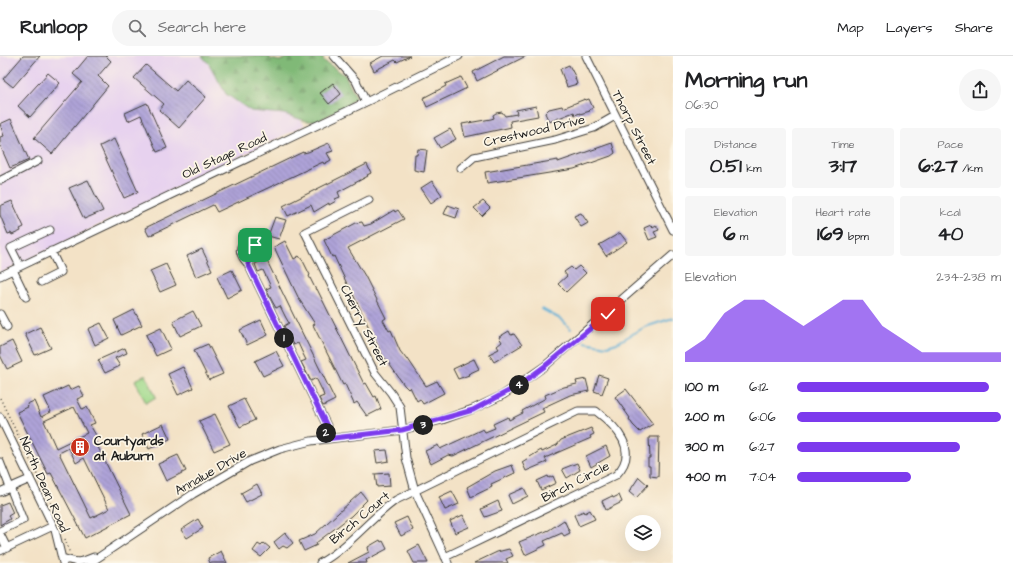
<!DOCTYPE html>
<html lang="en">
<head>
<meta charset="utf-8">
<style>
	:root { --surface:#fff; --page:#f6f6f6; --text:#202124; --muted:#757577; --line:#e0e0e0; --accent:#7c3aed }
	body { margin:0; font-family:"Architects Daughter",sans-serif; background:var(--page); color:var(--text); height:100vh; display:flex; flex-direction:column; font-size:15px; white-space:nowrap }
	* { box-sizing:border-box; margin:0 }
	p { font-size:13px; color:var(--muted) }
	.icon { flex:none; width:22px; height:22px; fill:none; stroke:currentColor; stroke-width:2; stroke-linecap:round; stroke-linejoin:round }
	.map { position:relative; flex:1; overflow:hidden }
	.details { display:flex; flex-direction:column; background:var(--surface); width:340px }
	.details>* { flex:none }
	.tools { position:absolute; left:625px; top:459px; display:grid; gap:8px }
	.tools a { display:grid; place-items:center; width:36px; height:36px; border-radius:50%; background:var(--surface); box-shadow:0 4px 16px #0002; font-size:20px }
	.pin { position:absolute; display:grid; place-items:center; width:34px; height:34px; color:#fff; margin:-17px; border-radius:8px; box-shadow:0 2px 6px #0006 }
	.km { position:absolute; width:20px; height:20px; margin:-10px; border-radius:50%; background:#222; color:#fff; font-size:11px; line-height:20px; text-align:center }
	.round { display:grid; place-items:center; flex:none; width:42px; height:42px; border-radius:21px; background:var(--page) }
	.headline { display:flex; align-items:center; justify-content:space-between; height:68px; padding:0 12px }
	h1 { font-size:22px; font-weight:800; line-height:30px }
	.stats { display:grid; grid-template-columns:repeat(3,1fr); gap:6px; height:68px; padding:4px 12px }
	.stats div { display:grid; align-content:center; border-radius:4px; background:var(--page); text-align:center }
	.stats b { font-size:20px; font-weight:800 }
	.stats small { font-size:11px; font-weight:400 }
	.stats p { font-size:11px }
	.chart { height:112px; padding:8px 12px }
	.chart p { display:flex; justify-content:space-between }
	.chart svg { width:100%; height:72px; margin-top:4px; fill:var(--accent); opacity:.7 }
	ul { padding:0 12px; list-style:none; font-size:13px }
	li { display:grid; grid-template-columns:64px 48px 1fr; align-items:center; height:30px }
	li i { height:10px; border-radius:5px; background:var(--accent) }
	header { display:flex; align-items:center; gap:24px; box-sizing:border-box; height:56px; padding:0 20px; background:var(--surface); border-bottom:1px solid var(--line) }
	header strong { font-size:19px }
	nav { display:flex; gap:22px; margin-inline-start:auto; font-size:14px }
	.search { width:280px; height:36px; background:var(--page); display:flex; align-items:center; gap:10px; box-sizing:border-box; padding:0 14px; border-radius:22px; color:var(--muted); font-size:15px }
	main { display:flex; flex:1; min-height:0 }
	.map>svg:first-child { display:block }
	.built { fill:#e7d2ef }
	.forest { fill:url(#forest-firs); stroke:#4e6a4a }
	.pitch { fill:#a0d98b; stroke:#5e7a54 }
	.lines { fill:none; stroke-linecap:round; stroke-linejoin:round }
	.stream { stroke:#5aadd5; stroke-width:2 }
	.building { fill:url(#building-back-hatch); fill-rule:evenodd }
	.minor-casing { stroke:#3c3a36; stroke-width:9 }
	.path { stroke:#3c3a36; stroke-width:1.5; stroke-dasharray:1 3; stroke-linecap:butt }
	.minor { stroke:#fff; stroke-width:7 }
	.route-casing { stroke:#fff; stroke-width:8 }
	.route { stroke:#7c3aed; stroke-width:5 }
	.labels { text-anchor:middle; stroke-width:3.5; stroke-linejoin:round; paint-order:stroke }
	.street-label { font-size:13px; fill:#1c1c1c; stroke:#fcf5e5 }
	.poi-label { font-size:13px; font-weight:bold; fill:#1c1c1c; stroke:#fcf5e5; text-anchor:start }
</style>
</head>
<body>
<header>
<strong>Runloop</strong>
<div class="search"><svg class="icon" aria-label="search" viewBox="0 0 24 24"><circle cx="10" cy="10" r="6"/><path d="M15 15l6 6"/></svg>Search here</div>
<nav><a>Map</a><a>Layers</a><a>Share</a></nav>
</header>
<main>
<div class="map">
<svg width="673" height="507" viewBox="0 0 673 507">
	<defs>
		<pattern id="forest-firs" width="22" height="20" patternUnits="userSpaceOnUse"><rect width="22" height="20" fill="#80b977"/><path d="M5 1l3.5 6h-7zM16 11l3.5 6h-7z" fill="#6e9e66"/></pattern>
		<pattern id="building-back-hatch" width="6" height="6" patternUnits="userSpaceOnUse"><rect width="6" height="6" fill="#aea3d8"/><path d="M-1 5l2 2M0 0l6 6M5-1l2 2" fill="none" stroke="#8d84ae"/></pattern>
	</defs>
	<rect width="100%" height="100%" fill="#fcf5e5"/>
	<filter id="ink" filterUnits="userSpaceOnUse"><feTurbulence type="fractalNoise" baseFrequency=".025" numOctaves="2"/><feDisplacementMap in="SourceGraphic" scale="8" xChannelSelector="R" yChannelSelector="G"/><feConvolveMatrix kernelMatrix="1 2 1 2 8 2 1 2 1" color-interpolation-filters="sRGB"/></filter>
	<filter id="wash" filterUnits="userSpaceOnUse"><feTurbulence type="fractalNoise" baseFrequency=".012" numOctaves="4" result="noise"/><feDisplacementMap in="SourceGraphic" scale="16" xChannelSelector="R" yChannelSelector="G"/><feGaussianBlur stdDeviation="0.9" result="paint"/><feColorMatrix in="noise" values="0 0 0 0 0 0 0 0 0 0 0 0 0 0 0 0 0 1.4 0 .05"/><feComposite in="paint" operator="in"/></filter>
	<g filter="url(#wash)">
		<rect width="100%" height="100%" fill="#f3e2c6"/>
		<path class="built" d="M0 0H248L305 69 0 217Z"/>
		<path class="forest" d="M202 0H269L271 3 280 5 291 0H322L324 5 345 19 356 41 349 48 316 66 306 65 284 58 251 55 226 38 209 8Z"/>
		<path class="pitch" d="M146 319 156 341 146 347 135 324Z"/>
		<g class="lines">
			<path class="stream" d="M542 253 562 264 571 273
				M584 286 607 290 617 287 645 271 673 262"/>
		</g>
		<g id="blocks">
			<path class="building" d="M23 0H40L13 31 3 23Z
				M88 0H106L111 5 98 20 108 30 52 98 34 82 82 26 73 18Z
				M383 0H410L397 6 395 4 374 15 370 7Z
				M504 0H526L477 25 473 16Z
				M146 9 176 35 186 24 206 41 179 72 159 54 164 48 134 22Z
				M569 9 576 22H575L577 28 567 31 560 13Z
				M48 17 60 27 30 61 18 50Z
				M461 21 467 32 427 51 423 42 446 30 445 28Z
				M333 27 341 38 329 48 320 37Z
				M585 43 586 44 589 43 593 52 589 54 590 55 580 58V57L575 59 574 56 549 66 545 57 549 53 562 50 563 52Z
				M147 47 167 92 157 96 141 59 128 65 125 57Z
				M536 50 538 60 510 65 511 71 507 72 465 81 462 68 491 63 494 62 493 59 496 57 502 56 505 60 517 58 516 54Z
				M11 63 29 104 10 112 0 89V81L4 80 0 68Z
				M450 73 456 83 440 92 434 82Z
				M114 83 138 136 124 142 100 90Z
				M329 87 333 95 327 97 331 104 324 108 323 106 217 156 213 149 149 180 145 172 303 96V97L308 96Z
				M612 87 615 97 611 100 574 113 487 127 485 116 558 104V106Z
				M418 93 427 94 424 116 414 114 415 99H417Z
				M367 108 371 117 367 119 368 120 338 136 340 141 335 143 336 145 329 149V147L314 156 311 149 288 160 283 150Z
				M88 124 103 155 84 163 69 132Z
				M432 125 442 139 431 147 421 132Z
				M12 145 24 171 20 173 21 175 12 179 11 177 8 178 0 159V150Z
				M483 145 490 152 482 160 474 152Z
				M448 149 459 153 456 162 444 158Z
				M394 154 395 156 398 154 404 163 348 192 365 220 386 262 383 264 389 275 391 274 400 295 407 304 408 303 426 330 437 325 444 337 423 348 420 343 417 345 410 331 408 333 404 329 385 302 384 303 348 228H347L334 200 332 201 324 184 356 167 362 166 364 170 371 168Z
				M581 157 588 167 581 171 574 160Z
				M275 161 286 164 279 183 268 180Z
				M651 169 653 171 656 169 659 174 654 176 657 181 649 184 644 172Z
				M620 177 627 186 606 200 599 189Z
				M285 185 294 203 299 200 303 205 310 219 309 220 316 234 317 233 364 328 366 327 374 341 376 340 381 353 367 360 357 346 354 348 345 328 343 329 313 269 315 268 299 243 274 191Z
				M202 193 212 214 196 221 187 200Z
				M266 203 335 344 323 350 319 342 324 340 322 334 316 322 311 325 301 306 306 304 303 298 298 287 293 289 284 270 289 267 286 262 280 250 276 252 272 245 266 233 271 231 263 214 258 216 255 208Z
				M166 208 176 229 160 236 150 215Z
				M579 210 586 217 566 236 558 228 567 220 564 216 571 211 574 214Z
				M232 214 242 234 227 242 217 221Z
				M134 254 142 269 121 279 114 264Z
				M193 255 201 270 180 280 173 265Z
				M261 264 268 279 247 289 240 274Z
				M101 267 109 282 95 289 88 273Z
				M40 271 51 292 35 299 25 278Z
				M161 272 171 293 156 300 146 279Z
				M509 275 511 279 514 278 522 289 494 306 489 298 499 293 497 290 502 286 499 281Z
				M12 285 22 306 7 313 0 299V291Z
				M208 288 223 318 209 324 194 294Z
				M125 292 127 297 115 302 120 310 105 317 98 304Z
				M276 295 284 310 263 320 255 305Z
				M474 303 479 313 468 318 469 319 458 323 453 313Z
				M183 311 193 332 178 339 168 318Z
				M599 319 608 322 602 338 594 335Z
				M586 323 589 335 570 339 542 352 544 356 453 400 448 399 431 408 425 395 438 389 440 393 483 373 485 376 495 372 493 368 508 361 509 364 523 357 522 355 546 342 545 339 564 331 577 328 576 325Z
				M68 330 70 334 79 330 84 340 77 343 82 353 87 351 95 367 90 369 97 381 94 383 131 458 85 482 51 417 48 418 17 356 28 351 27 348 34 345 41 361 51 356 44 341ZM74 351 87 377 56 392 44 365ZM69 392 76 407 84 402 109 453 91 462 59 397Z
				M626 333 653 368 640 376 633 369 629 363 630 362 615 341Z
				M244 343 255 364 240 371 229 350Z
				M215 358 230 388 214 395 199 365Z
				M163 368 170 383 149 393 142 378Z
				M591 372 594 378 590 380 591 382 545 402 547 406 526 415 522 406 541 394 542 396 557 389 561 384Z
				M649 381H659L658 421 650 420V410H648V402H650Z
				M606 390 610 400 591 411 586 400Z
				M387 394 389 405 377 407 375 395Z
				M178 399 186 415 166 425 158 408Z
				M577 407 580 414 567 422 562 413Z
				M512 409 515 417 491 428 492 431 471 441 467 431 495 415Z
				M389 417 390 430 377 431 375 418Z
				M548 420 549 422 553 420 556 427 541 434 537 425Z
				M639 421 648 429 636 442 629 436Z
				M257 428 262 438 246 446 241 437Z
				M524 432 528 440 512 448 508 439Z
				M452 435 459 448 445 454 439 441Z
				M361 436 367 444 351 460 316 487 317 489 304 495 299 485 315 478Z
				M619 439 622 446 606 454 602 445 612 440 613 442Z
				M498 445 502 455 485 461 481 453Z
				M8 446 13 457 8 460 10 463 0 469V449Z
				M590 454 595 463 579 470 574 459 584 455 585 457Z
				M463 459 469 471 455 477 450 465Z
				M407 461 413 474 401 480 394 467Z
				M198 463 203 472 187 482 181 474Z
				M564 464 570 477 564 480 562 477 544 485 546 489 525 499 519 486 549 474Z
				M285 477 293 487 287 492 283 490 279 493 274 486Z
				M380 484 381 486 383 485 387 493 366 504 367 507H348L369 496 368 491Z
				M264 487 270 492 261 501 253 495 258 488 261 490Z
				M419 489 428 507H414L408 495Z
				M509 493 513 500 506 503 508 507H474L497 496Z
				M221 495 227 507H210L208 502Z"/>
		</g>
	</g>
	<g filter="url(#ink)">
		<use href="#blocks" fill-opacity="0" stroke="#3c3a36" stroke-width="1"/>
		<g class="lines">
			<defs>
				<path id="minor" d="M334 0 356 25 366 46
					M586 0 673 174
					M461 112 474 101 555 84 594 72 615 60
					M1 124 38 105
					M369 144 305 176 375 317 391 337 400 351 406 402 415 435 448 507
					M248 208 257 196 255 189 248 186C235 189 241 201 248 208L327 370 325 383
					M20 210 11 192 50 174
					M13 214 26 241
					M0 220 366 46 459 0
					M41 226 61 216 51 195
					M0 258 7 271
					M0 361 55 474 63 507
					M0 406 23 464 0 475
					M0 436 30 423
					M0 478 7 492
					M0 495 53 470
					M62 502C77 507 80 507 94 501
					M90 507 193 438 250 405 280 393 311 385 402 374 442 364 473 353 503 339 545 310 673 199
					M320 507C349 491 369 463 396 444L578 355H596C617 371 640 395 616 419L445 501"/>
			</defs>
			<use href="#minor" class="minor-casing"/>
			<path class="path" d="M0 342 58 462
				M65 483 70 498"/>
			<use href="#minor" class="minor"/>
		</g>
	</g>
	<g class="lines" filter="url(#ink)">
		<defs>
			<path id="route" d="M255 189 257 196 248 208 327 370 325 383 402 374 473 354 518 330 545 310 608 258"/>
		</defs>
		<use href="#route" class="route-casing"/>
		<use href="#route" class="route"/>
	</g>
	<defs>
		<symbol id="building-disc" viewBox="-11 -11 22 22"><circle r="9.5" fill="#c8321e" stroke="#fcf5e5"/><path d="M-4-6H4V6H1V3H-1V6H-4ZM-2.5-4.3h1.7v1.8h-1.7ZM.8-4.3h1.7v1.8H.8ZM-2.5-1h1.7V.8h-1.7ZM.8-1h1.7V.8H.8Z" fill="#fff"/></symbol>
	</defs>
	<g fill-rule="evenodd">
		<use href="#building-disc" x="69" y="380" width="22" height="22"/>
	</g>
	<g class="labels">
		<g class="street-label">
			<text transform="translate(635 71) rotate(63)" y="5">Thorp Street</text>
			<text transform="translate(534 74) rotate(-13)" y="5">Crestwood Drive</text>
			<text transform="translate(224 99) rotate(-25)" y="5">Old Stage Road</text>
			<text transform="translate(365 269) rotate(63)" y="5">Cherry Street</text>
			<text transform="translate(210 415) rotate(-30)" y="5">Annalue Drive</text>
			<text transform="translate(575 425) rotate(-27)" y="5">Birch Circle</text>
			<text transform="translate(45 428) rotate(66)" y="5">North Dean Road</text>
			<text transform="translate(359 461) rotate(-40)" y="5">Birch Court</text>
		</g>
		<g class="poi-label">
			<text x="94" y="389">Courtyards<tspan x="94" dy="15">at Auburn</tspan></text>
		</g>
	</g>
</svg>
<div class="tools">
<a><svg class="icon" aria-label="layers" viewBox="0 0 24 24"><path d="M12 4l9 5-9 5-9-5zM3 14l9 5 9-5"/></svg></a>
</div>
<div class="pin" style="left:255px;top:189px;background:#1e9e55"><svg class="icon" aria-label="arrive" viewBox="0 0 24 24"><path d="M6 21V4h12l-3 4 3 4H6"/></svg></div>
<div class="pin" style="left:608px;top:258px;background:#d93025"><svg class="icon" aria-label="check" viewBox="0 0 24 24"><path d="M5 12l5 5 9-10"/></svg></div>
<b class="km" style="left:284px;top:282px">1</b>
<b class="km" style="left:326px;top:377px">2</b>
<b class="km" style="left:423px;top:369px">3</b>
<b class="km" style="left:519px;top:329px">4</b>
</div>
<section class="details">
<div class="headline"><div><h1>Morning run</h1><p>06:30</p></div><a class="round"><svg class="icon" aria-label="share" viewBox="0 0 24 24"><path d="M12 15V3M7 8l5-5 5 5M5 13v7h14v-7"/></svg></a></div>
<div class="stats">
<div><p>Distance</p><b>0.51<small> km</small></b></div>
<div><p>Time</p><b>3:17</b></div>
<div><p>Pace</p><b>6:27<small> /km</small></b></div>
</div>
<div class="stats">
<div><p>Elevation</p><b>6<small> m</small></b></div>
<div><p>Heart rate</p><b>169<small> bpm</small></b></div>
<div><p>kcal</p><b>40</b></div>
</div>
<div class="chart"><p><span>Elevation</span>234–238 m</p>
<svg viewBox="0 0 160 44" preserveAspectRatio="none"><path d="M0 44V38L10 30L20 14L30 6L40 6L50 14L60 22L70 14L80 6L90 6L100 22L110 30L120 38L130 38L140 38L150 38L160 38V44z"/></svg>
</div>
<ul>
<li><b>100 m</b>6:12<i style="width:94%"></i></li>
<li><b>200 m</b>6:06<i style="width:100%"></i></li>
<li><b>300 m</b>6:27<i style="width:80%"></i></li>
<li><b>400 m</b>7:04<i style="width:56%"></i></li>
</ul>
</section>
</main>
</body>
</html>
